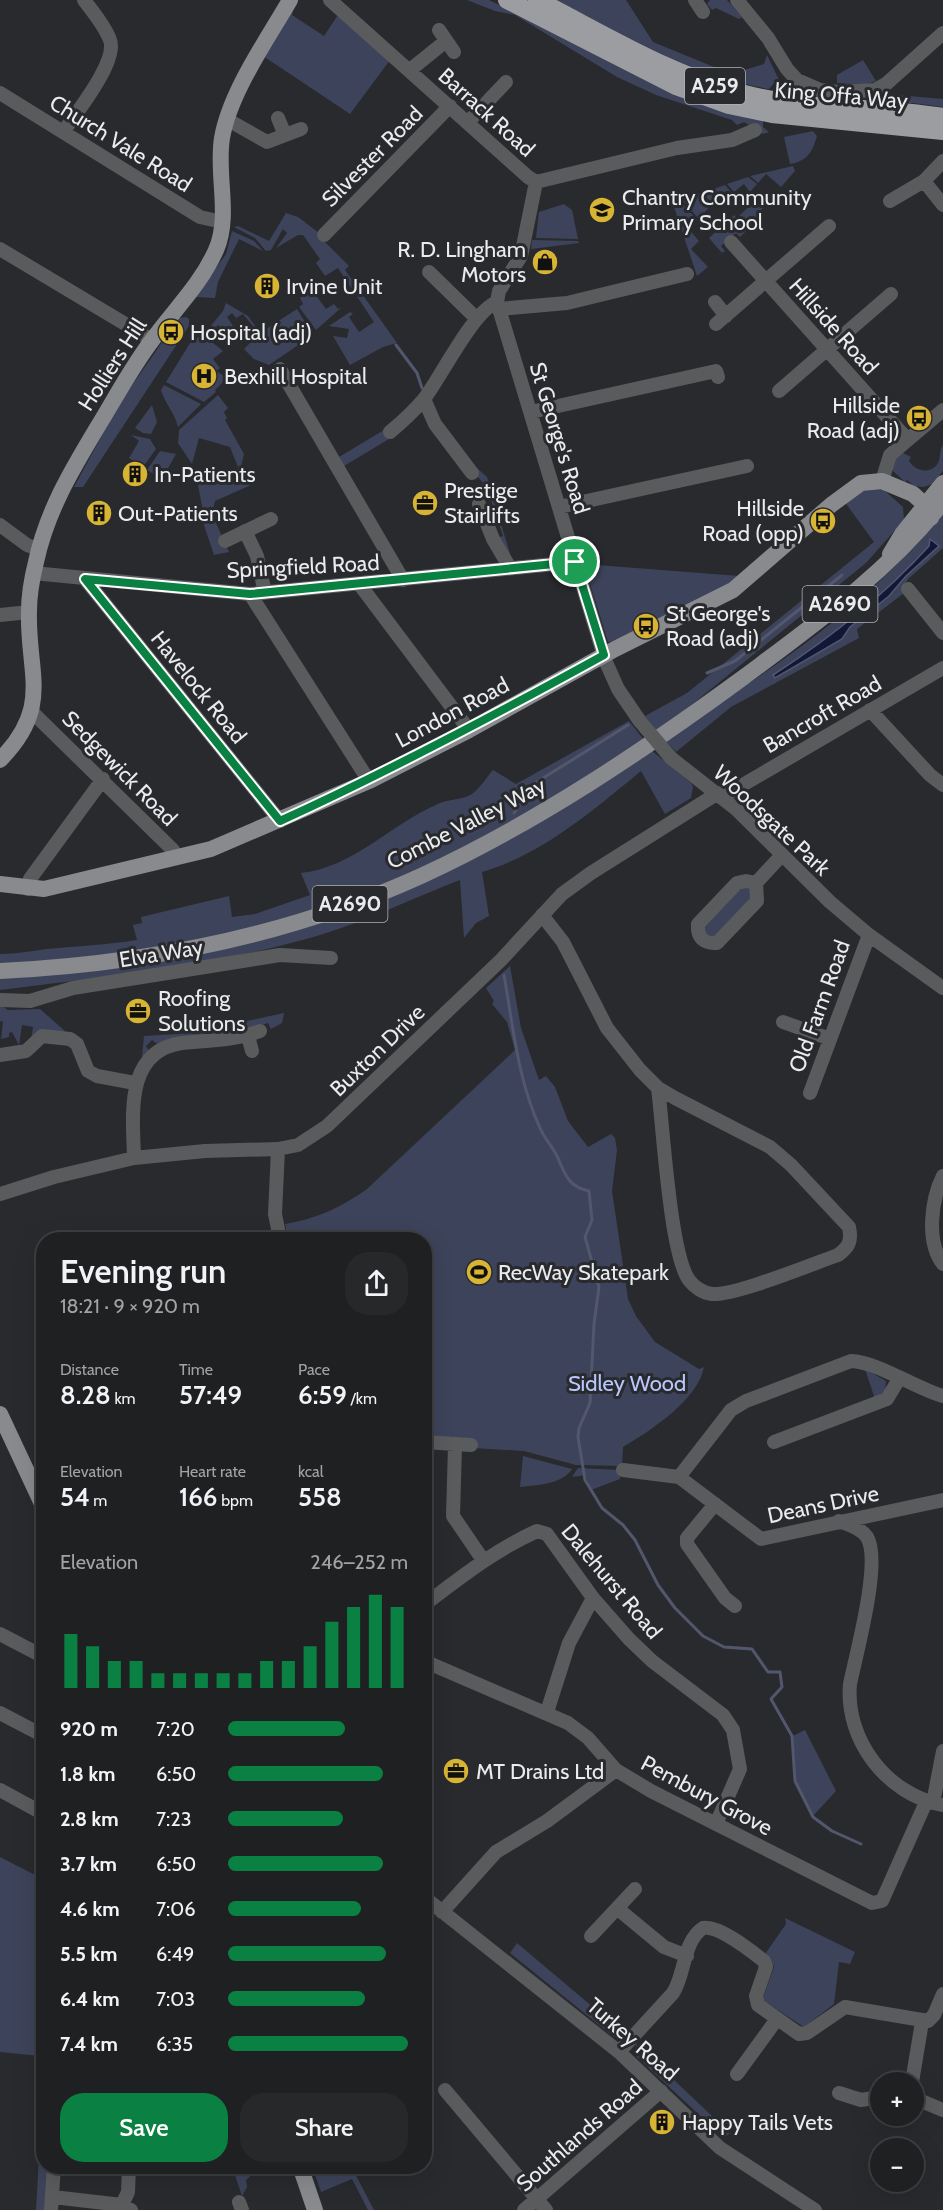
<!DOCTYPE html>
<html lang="en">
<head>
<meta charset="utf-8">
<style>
	:root { --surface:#1f2022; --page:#27282a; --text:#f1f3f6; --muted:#a1a3a5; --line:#3c3e40; --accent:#0b8043 }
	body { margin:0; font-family:Cabin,sans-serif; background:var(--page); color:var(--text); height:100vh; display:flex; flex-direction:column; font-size:22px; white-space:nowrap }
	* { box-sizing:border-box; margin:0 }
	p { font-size:20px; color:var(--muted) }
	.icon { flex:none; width:33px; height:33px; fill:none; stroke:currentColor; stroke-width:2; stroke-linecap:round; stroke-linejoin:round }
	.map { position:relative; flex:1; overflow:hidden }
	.side { position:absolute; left:36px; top:1232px; width:396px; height:942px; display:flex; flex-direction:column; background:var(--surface); border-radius:24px; box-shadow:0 6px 24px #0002,0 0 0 2px var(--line) }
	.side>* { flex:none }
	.controls { position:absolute; left:870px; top:2072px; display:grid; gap:12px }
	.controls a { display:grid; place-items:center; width:54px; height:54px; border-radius:50%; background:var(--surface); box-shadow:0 6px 24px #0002,0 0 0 2px var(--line); font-size:30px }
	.pin { position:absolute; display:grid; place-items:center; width:51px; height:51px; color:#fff; margin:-26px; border:3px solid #fff; border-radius:50%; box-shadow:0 2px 6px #0007 }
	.round { display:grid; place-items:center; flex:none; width:63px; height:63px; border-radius:24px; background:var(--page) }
	.overview { display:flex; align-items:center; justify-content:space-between; height:102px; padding:0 24px }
	h1 { font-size:33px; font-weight:600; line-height:45px }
	.stats { display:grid; grid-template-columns:repeat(3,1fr); gap:9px; height:102px; padding:6px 24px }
	.stats div { display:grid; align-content:center }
	.stats b { font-size:26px; font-weight:600 }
	.stats small { font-size:16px; font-weight:400 }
	.stats p { font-size:16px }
	.chart { height:168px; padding:12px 24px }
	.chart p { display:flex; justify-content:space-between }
	.chart svg { width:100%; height:108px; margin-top:6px; stroke:var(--accent); stroke-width:6 }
	.primary-button { display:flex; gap:12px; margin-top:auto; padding:12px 24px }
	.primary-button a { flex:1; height:69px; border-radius:24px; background:var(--accent); color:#fff; font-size:24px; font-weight:600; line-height:69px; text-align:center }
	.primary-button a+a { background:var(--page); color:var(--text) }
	ul { padding:0 24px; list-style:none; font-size:20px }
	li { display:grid; grid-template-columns:96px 72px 1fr; align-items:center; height:45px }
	li i { height:15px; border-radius:8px; background:var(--accent) }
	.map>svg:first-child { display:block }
	.green { fill:#3d435a }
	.water { fill:#111737; stroke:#52576e; stroke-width:1.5 }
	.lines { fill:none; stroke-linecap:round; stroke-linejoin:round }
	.stream { stroke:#52576e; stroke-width:3 }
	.minor { stroke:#5a5b5d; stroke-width:14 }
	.major { stroke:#898a8e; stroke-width:16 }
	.highway { stroke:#9c9da1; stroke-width:18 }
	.minor-bridge { stroke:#5a5b5d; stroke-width:14 }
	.route-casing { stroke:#fff; stroke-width:12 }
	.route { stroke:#0b8043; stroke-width:8 }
	.labels { text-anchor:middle; stroke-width:6; stroke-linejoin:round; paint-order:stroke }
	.shield { fill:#292a2e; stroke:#b0b1b4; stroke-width:1.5 }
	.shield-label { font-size:21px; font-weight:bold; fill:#eaebed }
	.street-label { font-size:22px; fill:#eaebed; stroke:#292a2e }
	.poi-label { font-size:22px; fill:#eaebed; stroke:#292a2e; text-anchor:start }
	.park-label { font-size:22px; fill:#b9c8fc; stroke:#292a2e }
</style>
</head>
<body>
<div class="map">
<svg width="943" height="2210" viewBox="0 0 943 2210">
	<rect width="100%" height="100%" fill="#292a2e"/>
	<path class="green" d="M467 0H489L674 93 763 118V127L769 132 763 134 744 122 737 125 732 120 656 95 617 77 515 15 495 11Z
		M556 0H626L653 42 731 74 764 64 767 55 780 82H775L769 89C692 76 624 35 556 0Z
		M710 0H727L742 17 739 19 716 8 712 10 707 4Z
		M294 7 292 15 324 36 338 15 390 60 350 114 263 56Z
		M863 60 876 81 864 85 837 83V75Z
		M897 95 943 99V107L913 103 885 105 880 101Z
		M813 131 817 136C812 153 807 161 790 164L784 137Z
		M793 166 795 171 781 187 766 174 758 183 750 176Z
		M748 177 757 184 750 192 744 184 734 192 727 184Z
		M725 185 733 194 726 200 722 196 713 204 702 193Z
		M700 193 711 206 698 218 682 200Z
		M757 199 764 206 749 228 739 216Z
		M680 201 697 220 688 228 699 241 691 249 708 267 697 276 673 204Z
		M564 204 572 210 578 239 536 238 539 212Z
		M286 213 298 217 327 239 325 242 349 266 345 270 397 343 383 347 350 365 333 336 347 338 349 329 329 326 350 312 353 314 349 317 359 332 374 322 338 268 325 276 316 263 320 259 303 235H298L276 248 287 233 283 229 271 250 266 251 255 238 234 227 238 226 269 241Z
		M734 215 747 230 740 237 736 233 721 246 725 251 722 253 709 238Z
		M232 231 254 241 263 251 239 239 218 282 215 298 195 297 226 254Z
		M532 240 578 241 579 243 531 249Z
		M312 290 326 309 334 304 338 309 342 307 316 330 299 307 303 304 300 298Z
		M226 303 248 316 260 333 297 309 313 335 269 365 254 359 244 349 253 340 247 333 253 326 243 314 236 318 232 313 227 317 237 332 231 338 218 325 208 336 205 333 223 311Z
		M186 317 189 319V326L83 487H74L119 404 179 318Z
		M203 335 223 351 213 359 220 368 216 371 227 378 215 390 216 392 204 402 166 382 192 340Z
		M164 385 201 404 178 427C175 413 165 404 161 390Z
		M218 395 228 408 224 412 227 418 225 420 244 454 241 467 251 485 215 501 212 514 229 552 214 555 201 516 202 506 196 475H204L232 482 238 467 230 447 199 438 192 464 178 443 179 430Z
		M152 405 157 422 151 434 143 433 135 428Z
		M384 430 389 439 344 466 339 457Z
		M131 435 150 439 156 449 143 467 129 458 139 441Z
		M943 445V471L932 484 924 487 914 486 907 480 905 482 893 471 892 461 899 451 911 457 909 461C914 470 930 476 938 463 941 457 939 451 943 445Z
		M160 451 176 454 162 479 147 470Z
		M478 469 487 477 511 557 496 538 503 536 490 497 480 487 483 483 474 472Z
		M863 489H883L903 507 904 520 866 563 658 732 645 716 687 693 874 542 844 501Z
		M943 512V548L908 579 902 590 904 593 857 629 859 638 731 707 676 752 665 740C733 693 807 648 868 592 896 567 919 540 943 512Z
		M584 564 739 576 728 585 654 621 652 619 645 622 646 625 610 642H608Z
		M629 721 644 740C572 786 500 831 423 868 338 909 243 934 150 951 101 960 49 960 0 964V954C17 954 31 951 47 949 77 946 107 945 137 940L133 925 142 923 141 917 229 896 232 917 255 914 310 895 301 873C355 867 390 824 440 803 450 799 462 800 472 794 480 788 487 777 493 770L516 784Z
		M651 750 691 783 693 787 691 798 665 814 641 771C592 811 543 854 482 872L489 916 476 923 464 938 460 880C413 898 367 921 320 935 216 966 107 976 0 990V978L28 977 370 903Z
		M746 884 756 892 715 940H709L701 926Z
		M510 966 521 1028 539 1080 546 1076 555 1087 568 1121 588 1147 611 1134 615 1138 617 1150 612 1191 628 1299 636 1316 655 1342 699 1369 704 1367C698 1400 650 1431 623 1447L622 1466 576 1465 524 1451 473 1448 425 1435 424 1239H288L285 1224C316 1219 342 1207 367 1189L515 1050 507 1022 492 1004 494 1001 486 988Z
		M0 1005 8 1010 40 1009 65 1031 31 1041 33 1027 22 1025 19 1045 12 1032 9 1033V1037L1 1039 3 1022 0 1021Z
		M284 1013 282 1023 271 1029 268 1023 245 1031 160 1046 152 1040 146 1046 149 1051 142 1057 144 1036 192 1033Z
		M865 1369 886 1381 885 1392 875 1399Z
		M523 1456 572 1469C563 1484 537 1485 520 1487Z
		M578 1468 621 1470 620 1479 591 1490 585 1475 572 1477Z
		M805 1730 836 1791 813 1816 796 1781 793 1736Z
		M0 1857 43 1879 44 2023 40 2056 0 2052Z
		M785 1918 855 1952 850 1964 839 1962 834 2004 804 2027 764 2001 763 1998 774 1967 765 1954 786 1924Z
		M517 1943 626 2035 614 2037 510 1953Z
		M636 2044 730 2133 724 2138 636 2056Z
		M43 2067 44 2166H49L47 2210H36L42 2104 40 2069Z
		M232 2166H261L246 2180 247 2187 242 2196Z
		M312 2166H351L374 2210H368L352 2179 321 2192Z"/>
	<path class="water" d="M930 539 939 546 906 576 889 596 850 627 842 639 775 678 773 675C830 638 883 597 929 546Z"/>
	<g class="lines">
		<path class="stream" d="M396 345 417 373 422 388
			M707 673 735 661 842 575
			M514 813 532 785 628 725
			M504 975C513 1026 518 1081 540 1128 544 1138 552 1146 557 1156 566 1175 567 1186 589 1191L592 1220 585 1237 599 1287 594 1324 590 1403 579 1428 578 1437 585 1480 602 1508 623 1525 635 1540 658 1585 675 1608 703 1636 724 1647 752 1649 768 1672H780L782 1687 771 1699 792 1736 795 1781 813 1817 832 1831 861 1844"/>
		<path class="minor" d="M330 0 528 177 536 182 677 148 732 140 755 130
			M695 0 703 12
			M737 0 768 38 787 69 797 80 820 90 839 92 875 90 886 84 943 33
			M439 30 454 52
			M410 70 446 41
			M0 93 200 217 222 222
			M278 118 285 135
			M228 120 267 142 301 129
			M468 122 506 82
			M64 131C77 112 118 61 110 40 105 26 93 12 84 0
			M924 181 943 205
			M890 201 924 181 943 161
			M324 235 450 106
			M731 242 906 438
			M0 249 152 340
			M429 272 477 319
			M497 302 605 660 618 689 639 720
			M715 302 726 316
			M498 309 567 303 687 274
			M716 324 829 226
			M280 369 403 580
			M779 391 891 294
			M424 399 435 424 472 473
			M531 412 716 371 718 377
			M390 432C402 422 414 411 424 399 441 377 473 311 497 302L499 291 521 256 536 182
			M882 481 890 455 943 410
			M479 504 493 539 510 568
			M559 507 747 466
			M0 525 27 545 38 549
			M245 531 257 556 265 593
			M225 541 271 519
			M33 573 250 594 575 562
			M85 579 280 821
			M360 585 469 730
			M908 589 943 633
			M250 594 369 781
			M0 615 29 612
			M870 710 930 775 943 785
			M31 711 173 850 176 858
			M671 758 736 809 830 902 869 935 943 988
			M722 797 943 668
			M756 883 746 881 737 883 698 924C697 937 703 944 717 943L757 901 756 883 781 856
			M28 889 30 879 103 779
			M542 915 563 942 607 1028 640 1070 658 1088 675 1098 770 1147 791 1165 849 1227C852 1241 849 1247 838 1255 812 1264 735 1296 712 1294 703 1293 694 1287 689 1280 670 1254 663 1126 658 1088
			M0 1000 30 1001 73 988 280 955 331 958
			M783 1022 830 1039
			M248 1036 252 1051
			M0 1055 26 1051 42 1036 70 1039 77 1044 88 1071 97 1076 135 1083
			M810 1093 869 935
			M278 1149 275 1214 280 1239
			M134 1158C133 1116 124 1051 182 1043 209 1040 234 1041 260 1031
			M943 1176C931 1200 926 1242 943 1264
			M0 1194 54 1177 134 1158 205 1151 278 1149 298 1145 327 1126 501 960 562 894 591 873 718 793
			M424 1442 471 1445
			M774 1442 887 1399 899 1379
			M455 1446 453 1516 483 1560
			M623 1470 679 1477 761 1539 943 1500
			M679 1477 731 1410 746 1401 851 1361C878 1362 915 1388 943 1396
			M715 1504 687 1538V1544L725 1598 735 1606
			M839 1521C849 1525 861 1528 867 1537 882 1561 856 1654 850 1684 845 1740 887 1795 943 1805
			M424 1605C461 1577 495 1550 537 1531L547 1534 593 1598 629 1639 652 1661 723 1715 733 1730 740 1769 716 1824
			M0 1634 44 1657
			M424 1661 568 1723 588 1738 616 1770 651 1791 872 1903 882 1901 926 1802
			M547 1712 569 1643 593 1598
			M0 1713 44 1736
			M0 1790 44 1814
			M933 1803 943 1751
			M424 1897 619 2052 720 2148 815 2210
			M618 1909 664 1947 687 1956
			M442 1912 496 1852 547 1821 616 1770
			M591 1936 635 1889
			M619 2052 673 1993C685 1975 683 1941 703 1928 719 1925 751 1951 764 1961L766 1967 756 1996 758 2005 799 2034 807 2033 845 2007 928 2021 934 2015 943 1994
			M737 2074 777 2019
			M912 2082 922 2022
			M445 2090 546 2210
			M839 2093 861 2100 880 2097
			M914 2098 943 2110
			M53 2197 122 2205 131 2210
			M239 2202 242 2210
			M122 2205 128 2192 129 2166
			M51 2210 54 2166
			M524 2210 661 2091"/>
		<path class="major" d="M890 554 902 534 943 483
			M0 760C53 706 27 674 29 611 29 595 32 578 36 562 47 510 73 468 100 423 117 395 133 365 153 339 175 309 201 284 216 250 231 216 216 174 222 138 230 92 267 40 290 0
			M0 884 44 889 211 849 369 781 469 730 615 649 733 590 831 505 861 483 882 481 913 494 925 505 931 518
			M0 971C144 964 289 936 421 876 536 823 643 751 744 677 815 624 888 572 943 502
			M0 1414 44 1508
			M300 2166 315 2210"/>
		<path class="highway" d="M507 0 676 86 729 105 772 114 943 131
			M537 0C606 35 676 79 753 96 815 111 880 106 943 117"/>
		<path class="minor-bridge" d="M639 720 671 758"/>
	</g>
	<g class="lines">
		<defs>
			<path id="route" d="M575 562 604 655C497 714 392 770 280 821L85 579 250 594Z"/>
		</defs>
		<use href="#route" class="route-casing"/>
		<use href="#route" class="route"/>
	</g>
	<defs>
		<symbol id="school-disc" viewBox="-11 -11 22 22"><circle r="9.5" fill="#d8b434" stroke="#292a2e"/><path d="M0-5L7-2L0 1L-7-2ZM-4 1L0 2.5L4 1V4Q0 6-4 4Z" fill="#111"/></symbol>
		<symbol id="shop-disc" viewBox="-11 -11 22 22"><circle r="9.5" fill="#d8b434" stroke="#292a2e"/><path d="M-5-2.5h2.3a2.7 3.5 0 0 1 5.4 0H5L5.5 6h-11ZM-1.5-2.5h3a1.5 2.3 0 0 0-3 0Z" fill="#111"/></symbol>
		<symbol id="building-disc" viewBox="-11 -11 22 22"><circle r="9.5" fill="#d8b434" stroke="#292a2e"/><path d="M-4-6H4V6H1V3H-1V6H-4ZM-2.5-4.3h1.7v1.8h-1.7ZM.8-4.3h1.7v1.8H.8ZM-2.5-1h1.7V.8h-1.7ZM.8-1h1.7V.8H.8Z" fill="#111"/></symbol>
		<symbol id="bus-disc" viewBox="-11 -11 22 22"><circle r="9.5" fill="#d8b434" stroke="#292a2e"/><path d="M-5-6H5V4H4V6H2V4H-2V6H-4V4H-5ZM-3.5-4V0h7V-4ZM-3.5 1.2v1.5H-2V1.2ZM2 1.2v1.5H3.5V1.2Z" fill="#111"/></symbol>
		<symbol id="hospital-disc" viewBox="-11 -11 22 22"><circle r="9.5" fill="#d8b434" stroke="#292a2e"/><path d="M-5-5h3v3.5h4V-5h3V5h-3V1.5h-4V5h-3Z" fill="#111"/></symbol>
		<symbol id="office-disc" viewBox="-11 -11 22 22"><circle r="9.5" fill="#d8b434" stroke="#292a2e"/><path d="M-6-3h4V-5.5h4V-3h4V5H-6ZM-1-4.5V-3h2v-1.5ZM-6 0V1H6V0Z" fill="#111"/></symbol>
		<symbol id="stadium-disc" viewBox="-11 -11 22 22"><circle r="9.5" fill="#d8b434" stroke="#292a2e"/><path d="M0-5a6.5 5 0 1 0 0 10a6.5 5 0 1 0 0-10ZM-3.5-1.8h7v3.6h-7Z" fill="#111"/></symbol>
	</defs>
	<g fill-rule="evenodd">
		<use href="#school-disc" x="587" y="195" width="30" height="30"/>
		<use href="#shop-disc" x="530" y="247" width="30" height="30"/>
		<use href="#building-disc" x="252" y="271" width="30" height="30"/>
		<use href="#bus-disc" x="156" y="317" width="30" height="30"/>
		<use href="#hospital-disc" x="189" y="361" width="30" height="30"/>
		<use href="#bus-disc" x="904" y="403" width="30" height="30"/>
		<use href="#building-disc" x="120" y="459" width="30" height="30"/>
		<use href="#office-disc" x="410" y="488" width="30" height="30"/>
		<use href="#building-disc" x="84" y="498" width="30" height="30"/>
		<use href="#bus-disc" x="808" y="506" width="30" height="30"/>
		<use href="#bus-disc" x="631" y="611" width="30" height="30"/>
		<use href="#office-disc" x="123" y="996" width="30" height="30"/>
		<use href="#stadium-disc" x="464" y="1257" width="30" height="30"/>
		<use href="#office-disc" x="441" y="1756" width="30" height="30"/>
		<use href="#building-disc" x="647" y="2107" width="30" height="30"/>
	</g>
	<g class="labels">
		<g class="shield">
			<rect x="685" y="68" width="60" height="36" rx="4.5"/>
			<rect x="802.5" y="586" width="75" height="36" rx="4.5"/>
			<rect x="312.5" y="886" width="75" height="36" rx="4.5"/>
		</g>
		<g class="shield-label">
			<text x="715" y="93">A259</text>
			<text x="840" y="611">A2690</text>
			<text x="350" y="911">A2690</text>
		</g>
		<g class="street-label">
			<text transform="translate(841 95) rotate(5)" y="8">King Offa Way</text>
			<text transform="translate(487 112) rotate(42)" y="8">Barrack Road</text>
			<text transform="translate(121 143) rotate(32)" y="8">Church Vale Road</text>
			<text transform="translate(372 156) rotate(-45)" y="8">Silvester Road</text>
			<text transform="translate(834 326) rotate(48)" y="8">Hillside Road</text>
			<text transform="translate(112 364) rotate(-57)" y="8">Holliers Hill</text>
			<text transform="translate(560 438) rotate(73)" y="8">St George's Road</text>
			<text transform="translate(303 566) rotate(-3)" y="8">Springfield Road</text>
			<text transform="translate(199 687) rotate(51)" y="8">Havelock Road</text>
			<text transform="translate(452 712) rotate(-28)" y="8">London Road</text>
			<text transform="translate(822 714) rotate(-30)" y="8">Bancroft Road</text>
			<text transform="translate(120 768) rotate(45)" y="8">Sedgewick Road</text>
			<text transform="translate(772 820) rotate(43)" y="8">Woodsgate Park</text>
			<text transform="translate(466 823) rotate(-27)" y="8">Combe Valley Way</text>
			<text transform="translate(161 953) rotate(-9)" y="8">Elva Way</text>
			<text transform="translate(819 1006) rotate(-70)" y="8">Old Farm Road</text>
			<text transform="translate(377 1050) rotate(-44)" y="8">Buxton Drive</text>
			<text transform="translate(823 1504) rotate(-12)" y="8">Deans Drive</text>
			<text transform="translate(612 1581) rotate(50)" y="8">Dalehurst Road</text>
			<text transform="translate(707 1795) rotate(28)" y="8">Pembury Grove</text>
			<text transform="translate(633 2039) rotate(41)" y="8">Turkey Road</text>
			<text transform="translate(579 2135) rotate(-41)" y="8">Southlands Road</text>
		</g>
		<g class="poi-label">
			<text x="622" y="205">Chantry Community<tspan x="622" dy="25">Primary School</tspan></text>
			<text x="526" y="257" text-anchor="end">R. D. Lingham<tspan x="526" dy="25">Motors</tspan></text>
			<text x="286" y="294">Irvine Unit</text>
			<text x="190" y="340">Hospital (adj)</text>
			<text x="224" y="384">Bexhill Hospital</text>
			<text x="900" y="413" text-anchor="end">Hillside<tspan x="900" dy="25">Road (adj)</tspan></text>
			<text x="154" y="482">In-Patients</text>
			<text x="444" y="498">Prestige<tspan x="444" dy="25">Stairlifts</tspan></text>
			<text x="804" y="516" text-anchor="end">Hillside<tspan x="804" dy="25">Road (opp)</tspan></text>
			<text x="118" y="521">Out-Patients</text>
			<text x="666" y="621">St George's<tspan x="666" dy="25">Road (adj)</tspan></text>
			<text x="158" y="1006">Roofing<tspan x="158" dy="25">Solutions</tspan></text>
			<text x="498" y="1280">RecWay Skatepark</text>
			<text x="476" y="1779">MT Drains Ltd</text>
			<text x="682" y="2130">Happy Tails Vets</text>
		</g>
		<g class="park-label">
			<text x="627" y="1391">Sidley Wood</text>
		</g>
	</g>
</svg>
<div class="controls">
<a>+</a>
<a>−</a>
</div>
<div class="pin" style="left:575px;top:562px;background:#1e9e55"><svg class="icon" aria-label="arrive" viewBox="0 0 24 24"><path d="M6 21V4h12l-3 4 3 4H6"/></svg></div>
<section class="side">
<div class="overview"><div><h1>Evening run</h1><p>18:21 · 9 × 920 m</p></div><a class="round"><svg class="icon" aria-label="share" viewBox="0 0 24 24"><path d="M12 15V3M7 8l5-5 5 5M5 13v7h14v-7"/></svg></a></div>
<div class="stats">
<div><p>Distance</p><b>8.28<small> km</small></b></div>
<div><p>Time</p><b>57:49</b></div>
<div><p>Pace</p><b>6:59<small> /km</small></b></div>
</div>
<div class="stats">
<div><p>Elevation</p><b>54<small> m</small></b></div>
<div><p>Heart rate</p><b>166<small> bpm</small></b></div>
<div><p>kcal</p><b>558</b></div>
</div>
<div class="chart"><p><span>Elevation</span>246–252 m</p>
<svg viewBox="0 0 160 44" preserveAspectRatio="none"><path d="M5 44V22M15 44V27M25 44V33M35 44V33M45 44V38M55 44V38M65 44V38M75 44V38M85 44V38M95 44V33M105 44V33M115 44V27M125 44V17M135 44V11M145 44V6M155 44V11"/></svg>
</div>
<ul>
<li><b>920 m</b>7:20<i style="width:65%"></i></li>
<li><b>1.8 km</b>6:50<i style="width:86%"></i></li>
<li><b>2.8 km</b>7:23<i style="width:64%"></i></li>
<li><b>3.7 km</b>6:50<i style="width:86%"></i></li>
<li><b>4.6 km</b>7:06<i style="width:74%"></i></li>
<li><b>5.5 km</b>6:49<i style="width:88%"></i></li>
<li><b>6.4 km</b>7:03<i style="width:76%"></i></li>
<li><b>7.4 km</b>6:35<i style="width:100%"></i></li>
</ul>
<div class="primary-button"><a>Save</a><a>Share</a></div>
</section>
</div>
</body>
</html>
